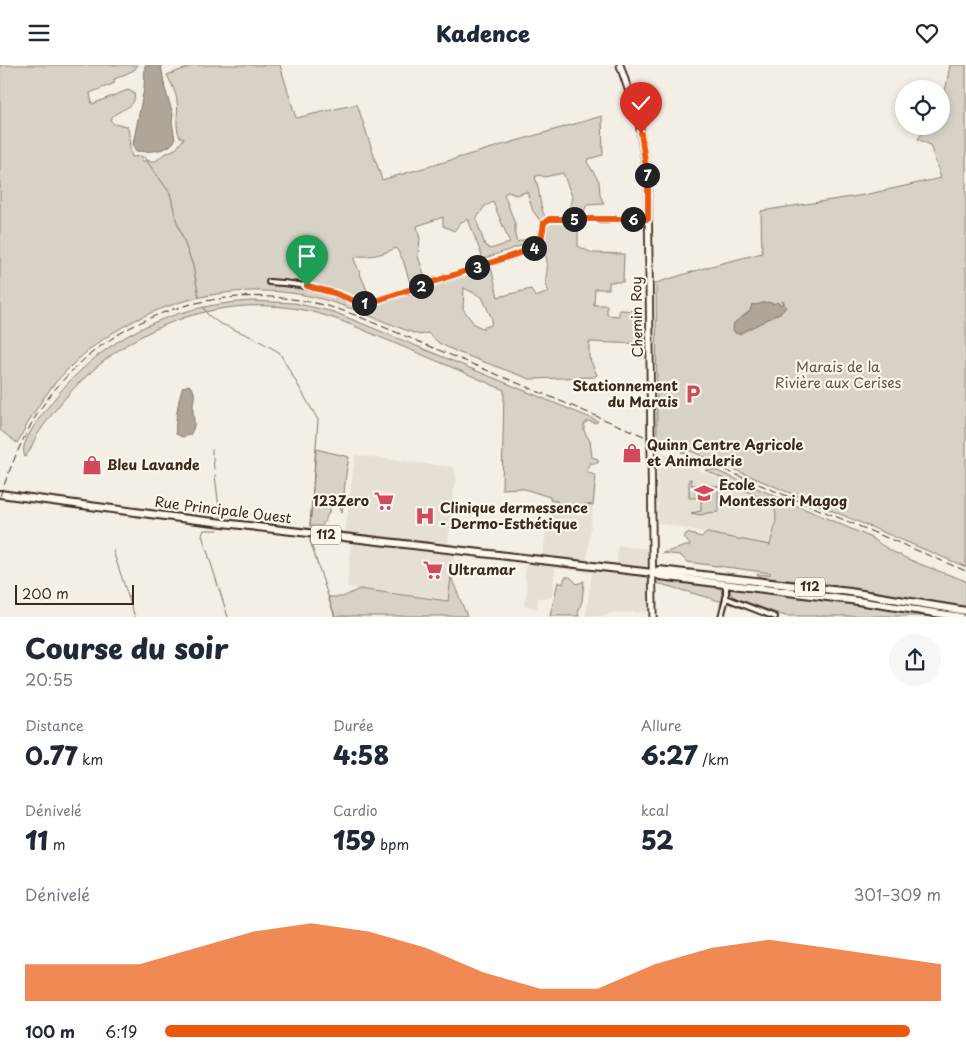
<!DOCTYPE html>
<html lang="fr">
<head>
<meta charset="utf-8">
<style>
	:root { --surface:#fff; --page:#f6f6f7; --text:#1f2937; --muted:#747a83; --accent:#ea580c }
	body { margin:0; font-family:"Playpen Sans",sans-serif; background:var(--page); color:var(--text); height:100vh; display:flex; flex-direction:column; font-size:19px; white-space:nowrap }
	* { box-sizing:border-box; margin:0 }
	p { font-size:16px; color:var(--muted) }
	.icon { flex:none; width:28px; height:28px; fill:none; stroke:currentColor; stroke-width:2; stroke-linecap:round; stroke-linejoin:round }
	.map { position:relative; height:552px; overflow:hidden }
	.drawer { display:flex; flex-direction:column; background:var(--surface); flex:1 }
	.drawer>* { flex:none }
	.buttons { position:absolute; left:895px; top:15px; display:grid; gap:10px }
	.buttons a { display:grid; place-items:center; width:55px; height:55px; border-radius:50%; background:var(--surface); box-shadow:0 2px 8px #0003; font-size:25px }
	.scale { position:absolute; left:15px; bottom:12px; width:119px; box-sizing:border-box; padding-left:5px; border:2px solid #3b2a1e; border-top:0; font-size:14px; line-height:18px; white-space:nowrap; color:#3b2a1e; -webkit-text-stroke:4px #fbf7ec; paint-order:stroke }
	.pin { position:absolute; display:grid; place-items:center; width:42px; height:42px; color:#fff; margin:-51px -21px; border-radius:50% 50% 50% 0; rotate:-45deg; box-shadow:0 0 5px #0007 }
	.pin .icon { rotate:45deg }
	.km { position:absolute; width:25px; height:25px; margin:-12px; border-radius:50%; background:#222; color:#fff; font-size:14px; line-height:25px; text-align:center }
	.round { display:grid; place-items:center; flex:none; width:52px; height:52px; border-radius:26px; background:var(--page) }
	.summary { display:flex; align-items:center; justify-content:space-between; height:85px; padding:0 25px }
	h1 { font-size:28px; font-weight:800; line-height:38px }
	.figures { display:grid; grid-template-columns:repeat(3,1fr); gap:8px; height:85px; padding:5px 25px }
	.figures div { display:grid; align-content:center }
	.figures b { font-size:25px; font-weight:800 }
	.figures small { font-size:14px; font-weight:400 }
	.figures p { font-size:14px }
	.chart { height:140px; padding:10px 25px }
	.chart p { display:flex; justify-content:space-between }
	.chart svg { width:100%; height:90px; margin-top:5px; fill:var(--accent); opacity:.7 }
	ul { padding:0 25px; list-style:none; font-size:16px }
	li { display:grid; grid-template-columns:80px 60px 1fr; align-items:center; height:38px }
	li i { height:12px; border-radius:6px; background:var(--accent) }
	header { display:flex; justify-content:space-between; align-items:center; height:65px; padding:0 25px; background:var(--surface); font-size:22px; font-weight:800 }
	.map>svg:first-child { display:block }
	.built { fill:#e5dfd4 }
	.green { fill:#d8d1c6; stroke:#8a7e72; fill-rule:evenodd }
	.water { fill:#afa69a; stroke:#817468 }
	.lines { fill:none; stroke-linecap:round; stroke-linejoin:round }
	.stream { stroke:#817468; stroke-width:1 }
	.street-casing { stroke:#3b2a1e; stroke-width:8 }
	.secondary-casing { stroke:#3b2a1e; stroke-width:9 }
	.primary-casing { stroke:#3b2a1e; stroke-width:10 }
	.street { stroke:#fbf7ec; stroke-width:4 }
	.secondary { stroke:#fbf7ec; stroke-width:5.5 }
	.primary { stroke:#fbf7ec; stroke-width:6 }
	.rail { stroke:#3b2a1e; stroke-width:1; stroke-dasharray:8 4; stroke-linecap:butt }
	.route-casing { stroke:#fff; stroke-width:10 }
	.route { stroke:#ea580c; stroke-width:6 }
	.labels { text-anchor:middle; stroke-width:4.5; stroke-linejoin:round; paint-order:stroke }
	.shield { fill:#fbf7ec; stroke:#75685c; stroke-width:1 }
	.shield-label { font-size:12px; font-weight:bold; fill:#3b2a1e }
	.street-label { font-size:14px; fill:#3b2a1e; stroke:#fbf7ec }
	.park-label { font-size:14px; fill:#625448; stroke:#fbf7ec }
	.poi-label { font-size:14px; font-weight:bold; fill:#3b2a1e; stroke:#fbf7ec; text-anchor:start }
</style>
</head>
<body>
<header><svg class="icon" aria-label="menu" viewBox="0 0 24 24"><path d="M4 6h16M4 12h16M4 18h16"/></svg>Kadence<svg class="icon" aria-label="heart" viewBox="0 0 24 24"><path d="M12 20l-8-8c-3-5 5-10 8-4 3-6 11-1 8 4z"/></svg></header>
<div class="map">
<svg width="966" height="552" viewBox="0 0 966 552">
	<rect width="100%" height="100%" fill="#f3efe4"/>
	<filter id="ink" filterUnits="userSpaceOnUse"><feTurbulence type="fractalNoise" baseFrequency=".02" numOctaves="2"/><feDisplacementMap in="SourceGraphic" scale="10" xChannelSelector="R" yChannelSelector="G"/><feConvolveMatrix kernelMatrix="1 2 1 2 8 2 1 2 1" color-interpolation-filters="sRGB"/></filter>
	<g filter="url(#ink)">
		<path class="built" d="M657 386 770 437 777 449 770 480 658 458Z
			M355 390 451 402 455 405 457 418H454L448 478 455 479 448 535 347 522 351 479 344 478Z
			M550 435 593 440 587 495 617 498 618 481 649 484V547L610 548 605 551H586L592 508 555 503 552 532 538 533 537 543 524 541 527 523 525 510 528 488 543 489Z"/>
		<path class="green" d="M0 0H138L134 5 113 15 115 18 90 28 92 39 128 25 134 28C138 45 116 43 110 55L114 59 127 61C131 71 128 82 132 92L142 91V96H156L163 90 177 83 184 73 180 72C174 60 179 48 177 36 176 27 171 18 167 10L195 0H280L296 53 357 39 382 115 602 51 603 90 588 94 587 97 599 116 600 130 604 139 587 140 582 150H573L570 149V140L573 134 563 108 544 112 540 110 535 112C541 126 538 146 549 157H578V181L592 188 624 189 623 217H609V224H595L594 240H607V250L619 251V245L643 246 642 279 589 277V292L597 310 594 312 530 314 457 287 439 278 428 268 420 270C383 258 348 239 309 231 215 212 112 247 51 323 38 340 27 359 17 378L0 365ZM508 127 516 130 527 127 533 146 547 165 546 173 540 183C550 193 547 202 546 214 545 218 547 223 549 227L535 232 531 224 498 232 491 202 428 222 418 191 420 174 417 161 443 152V161L454 166 461 157 468 154 483 194 529 178 526 174 517 177 515 171V159L504 129ZM493 137 510 178 490 184 485 180 476 154 485 141ZM396 183 403 195 413 227 373 240 354 194 358 191C372 192 383 189 396 183ZM464 223 482 232 492 254 491 260 482 263 474 259 463 244Z
			M950 0H966V502L657 372 656 218 711 201 762 188 761 146 864 130 941 113 930 80 918 74 928 61H941V38L945 27Z
			M253 236 294 238 334 247 598 356 596 358 588 356 584 359V366L590 376 592 392 598 394V398H590L587 403 588 407 596 411 593 440 584 439 581 442 559 440 557 436 550 435V432L521 423 502 424 504 325C466 308 428 292 389 276 363 265 336 252 308 246 231 229 149 254 91 307 70 325 53 347 37 370 33 377 30 387 25 392 24 389 23 385 24 381 28 368 39 353 48 342 99 274 169 240 253 236Z
			M316 384 349 392 346 409 342 448 340 441 333 439 322 461H310Z
			M705 405H715L872 473C898 494 935 504 966 516V542L832 521 828 519 759 512 757 509 769 510 771 508 687 497 680 490 662 488 690 480 684 472 687 468 701 472 707 468 770 480C773 466 782 449 770 437L729 418 728 416Z
			M689 414H691L692 420 718 421V447L707 448 701 450 691 448 701 446V433H689Z
			M451 512 467 551H335L328 532H343L359 524 448 536Z
			M565 512H570L577 519 584 516 582 536 578 548 579 551H550L558 517 563 519Z
			M662 514 718 521 721 524 723 537 657 518Z
			M731 523 834 534 947 551H785L737 534 731 529 730 526Z"/>
		<path class="water" d="M145 0H161L165 24 173 49 172 57 175 75C169 87 147 87 135 86L133 79 144 24Z
			M783 236 786 242 782 247 743 267 739 269 735 268 733 264 734 258 750 246 752 239C760 242 762 234 774 239L777 237 781 240Z
			M189 320C198 328 193 332 193 342 192 355 198 357 190 370L182 372 176 369C174 362 179 329 183 322Z"/>
		<g class="lines">
			<path class="stream" d="M144 92 170 128 176 154 193 201 199 232
				M203 242 208 250 219 258 254 273 279 287 318 355 310 461
				M212 385V389
				M213 392 214 404
				M215 410 220 451
				M218 465H204L202 470 228 552
				M309 473 335 552
				M113 486 135 552"/>
			<defs>
				<path id="street" d="M269 217C290 218 311 221 331 227 343 231 356 239 369 238L532 184 541 176 544 158 549 154H648
					M726 533 775 552
					M721 552 726 533V519"/>
				<path id="secondary" d="M620 0 639 57 648 117 653 552"/>
				<path id="primary" d="M0 429 180 453 653 508 660 511 851 535 961 552
					M653 508 659 505 850 527 966 546"/>
			</defs>
			<use href="#street" class="street-casing"/>
			<use href="#secondary" class="secondary-casing"/>
			<use href="#primary" class="primary-casing"/>
			<use href="#street" class="street"/>
			<use href="#secondary" class="secondary"/>
			<use href="#primary" class="primary"/>
			<path class="rail" d="M0 431C12 398 25 365 46 336 118 238 244 208 355 250L966 506"/>
		</g>
	</g>
	<g class="lines" filter="url(#ink)">
		<defs>
			<path id="route" d="M307 221 334 228 360 238H369L532 184 541 176 544 158 549 154H648V117L641 68"/>
		</defs>
		<use href="#route" class="route-casing"/>
		<use href="#route" class="route"/>
	</g>
	<defs>
		<symbol id="parking-bare" viewBox="-9 -9 18 18"><path d="M-3.5-5.5H1a3.5 3.5 0 0 1 0 7H-1V5.5H-3.5ZM-1-3.4V-.6H.8a1.4 1.4 0 0 0 0-2.8Z" fill="#d1495b" stroke="#fbf7ec" stroke-width="2.5" paint-order="stroke"/></symbol>
		<symbol id="shop-bare" viewBox="-9 -9 18 18"><path d="M-5-2.5h2.3a2.7 3.5 0 0 1 5.4 0H5L5.5 6h-11ZM-1.5-2.5h3a1.5 2.3 0 0 0-3 0Z" fill="#d1495b" stroke="#fbf7ec" stroke-width="2.5" paint-order="stroke"/></symbol>
		<symbol id="school-bare" viewBox="-9 -9 18 18"><path d="M0-5L7-2L0 1L-7-2ZM-4 1L0 2.5L4 1V4Q0 6-4 4Z" fill="#d1495b" stroke="#fbf7ec" stroke-width="2.5" paint-order="stroke"/></symbol>
		<symbol id="supermarket-bare" viewBox="-9 -9 18 18"><path d="M-6-5.5h2.5l.6 2H6L4.5 2H-2.5L-4.4-4H-6ZM-1.5 3.2a1.3 1.3 0 1 0 .1 0ZM3 3.2a1.3 1.3 0 1 0 .1 0Z" fill="#d1495b" stroke="#fbf7ec" stroke-width="2.5" paint-order="stroke"/></symbol>
		<symbol id="hospital-bare" viewBox="-9 -9 18 18"><path d="M-5-5h3v3.5h4V-5h3V5h-3V1.5h-4V5h-3Z" fill="#d1495b" stroke="#fbf7ec" stroke-width="2.5" paint-order="stroke"/></symbol>
	</defs>
	<g fill-rule="evenodd">
		<use href="#parking-bare" x="679" y="315" width="28" height="28"/>
		<use href="#shop-bare" x="618" y="374" width="28" height="28"/>
		<use href="#shop-bare" x="78" y="386" width="28" height="28"/>
		<use href="#school-bare" x="690" y="414" width="28" height="28"/>
		<use href="#supermarket-bare" x="370" y="422" width="28" height="28"/>
		<use href="#hospital-bare" x="411" y="437" width="28" height="28"/>
		<use href="#supermarket-bare" x="419" y="491" width="28" height="28"/>
	</g>
	<g class="labels">
		<g class="shield">
			<rect x="311" y="460.5" width="30" height="19" rx="4"/>
			<rect x="795" y="512.5" width="30" height="19" rx="4"/>
		</g>
		<g class="shield-label">
			<text x="326" y="474">112</text>
			<text x="810" y="526">112</text>
		</g>
		<g class="street-label">
			<text transform="translate(637 252) rotate(-91)" y="5">Chemin Roy</text>
			<text transform="translate(223 445) rotate(7)" y="5">Rue Principale Ouest</text>
		</g>
		<g class="park-label">
			<text x="838" y="307">Marais de la<tspan x="838" dy="16">Rivière aux Cerises</tspan></text>
		</g>
		<g class="poi-label">
			<text x="678" y="326" text-anchor="end">Stationnement<tspan x="678" dy="16">du Marais</tspan></text>
			<text x="647" y="385">Quinn Centre Agricole<tspan x="647" dy="16">et Animalerie</tspan></text>
			<text x="107" y="405">Bleu Lavande</text>
			<text x="719" y="425">Ecole<tspan x="719" dy="16">Montessori Magog</tspan></text>
			<text x="369" y="441" text-anchor="end">123Zero</text>
			<text x="440" y="448">Clinique dermessence<tspan x="440" dy="16">- Dermo-Esthétique</tspan></text>
			<text x="448" y="510">Ultramar</text>
		</g>
	</g>
</svg>
<div class="buttons">
<a><svg class="icon" aria-label="locate" viewBox="0 0 24 24"><circle cx="12" cy="12" r="6"/><path d="M12 2v4M12 18v4M2 12h4M18 12h4"/></svg></a>
</div>
<div class="scale">200 m</div>
<div class="pin" style="left:307px;top:221px;background:#1e9e55"><svg class="icon" aria-label="arrive" viewBox="0 0 24 24"><path d="M6 21V4h12l-3 4 3 4H6"/></svg></div>
<div class="pin" style="left:641px;top:68px;background:#d93025"><svg class="icon" aria-label="check" viewBox="0 0 24 24"><path d="M5 12l5 5 9-10"/></svg></div>
<b class="km" style="left:364px;top:238px">1</b>
<b class="km" style="left:421px;top:221px">2</b>
<b class="km" style="left:477px;top:202px">3</b>
<b class="km" style="left:534px;top:183px">4</b>
<b class="km" style="left:574px;top:154px">5</b>
<b class="km" style="left:633px;top:154px">6</b>
<b class="km" style="left:647px;top:110px">7</b>
</div>
<section class="drawer">
<div class="summary"><div><h1>Course du soir</h1><p>20:55</p></div><a class="round"><svg class="icon" aria-label="share" viewBox="0 0 24 24"><path d="M12 15V3M7 8l5-5 5 5M5 13v7h14v-7"/></svg></a></div>
<div class="figures">
<div><p>Distance</p><b>0.77<small> km</small></b></div>
<div><p>Durée</p><b>4:58</b></div>
<div><p>Allure</p><b>6:27<small> /km</small></b></div>
</div>
<div class="figures">
<div><p>Dénivelé</p><b>11<small> m</small></b></div>
<div><p>Cardio</p><b>159<small> bpm</small></b></div>
<div><p>kcal</p><b>52</b></div>
</div>
<div class="chart"><p><span>Dénivelé</span>301–309 m</p>
<svg viewBox="0 0 160 44" preserveAspectRatio="none"><path d="M0 44V26L10 26L20 26L30 18L40 10L50 6L60 10L70 18L80 30L90 38L100 38L110 26L120 18L130 14L140 18L150 22L160 26V44z"/></svg>
</div>
<ul>
<li><b>100 m</b>6:19<i style="width:96%"></i></li>
</ul>
</section>
</body>
</html>
